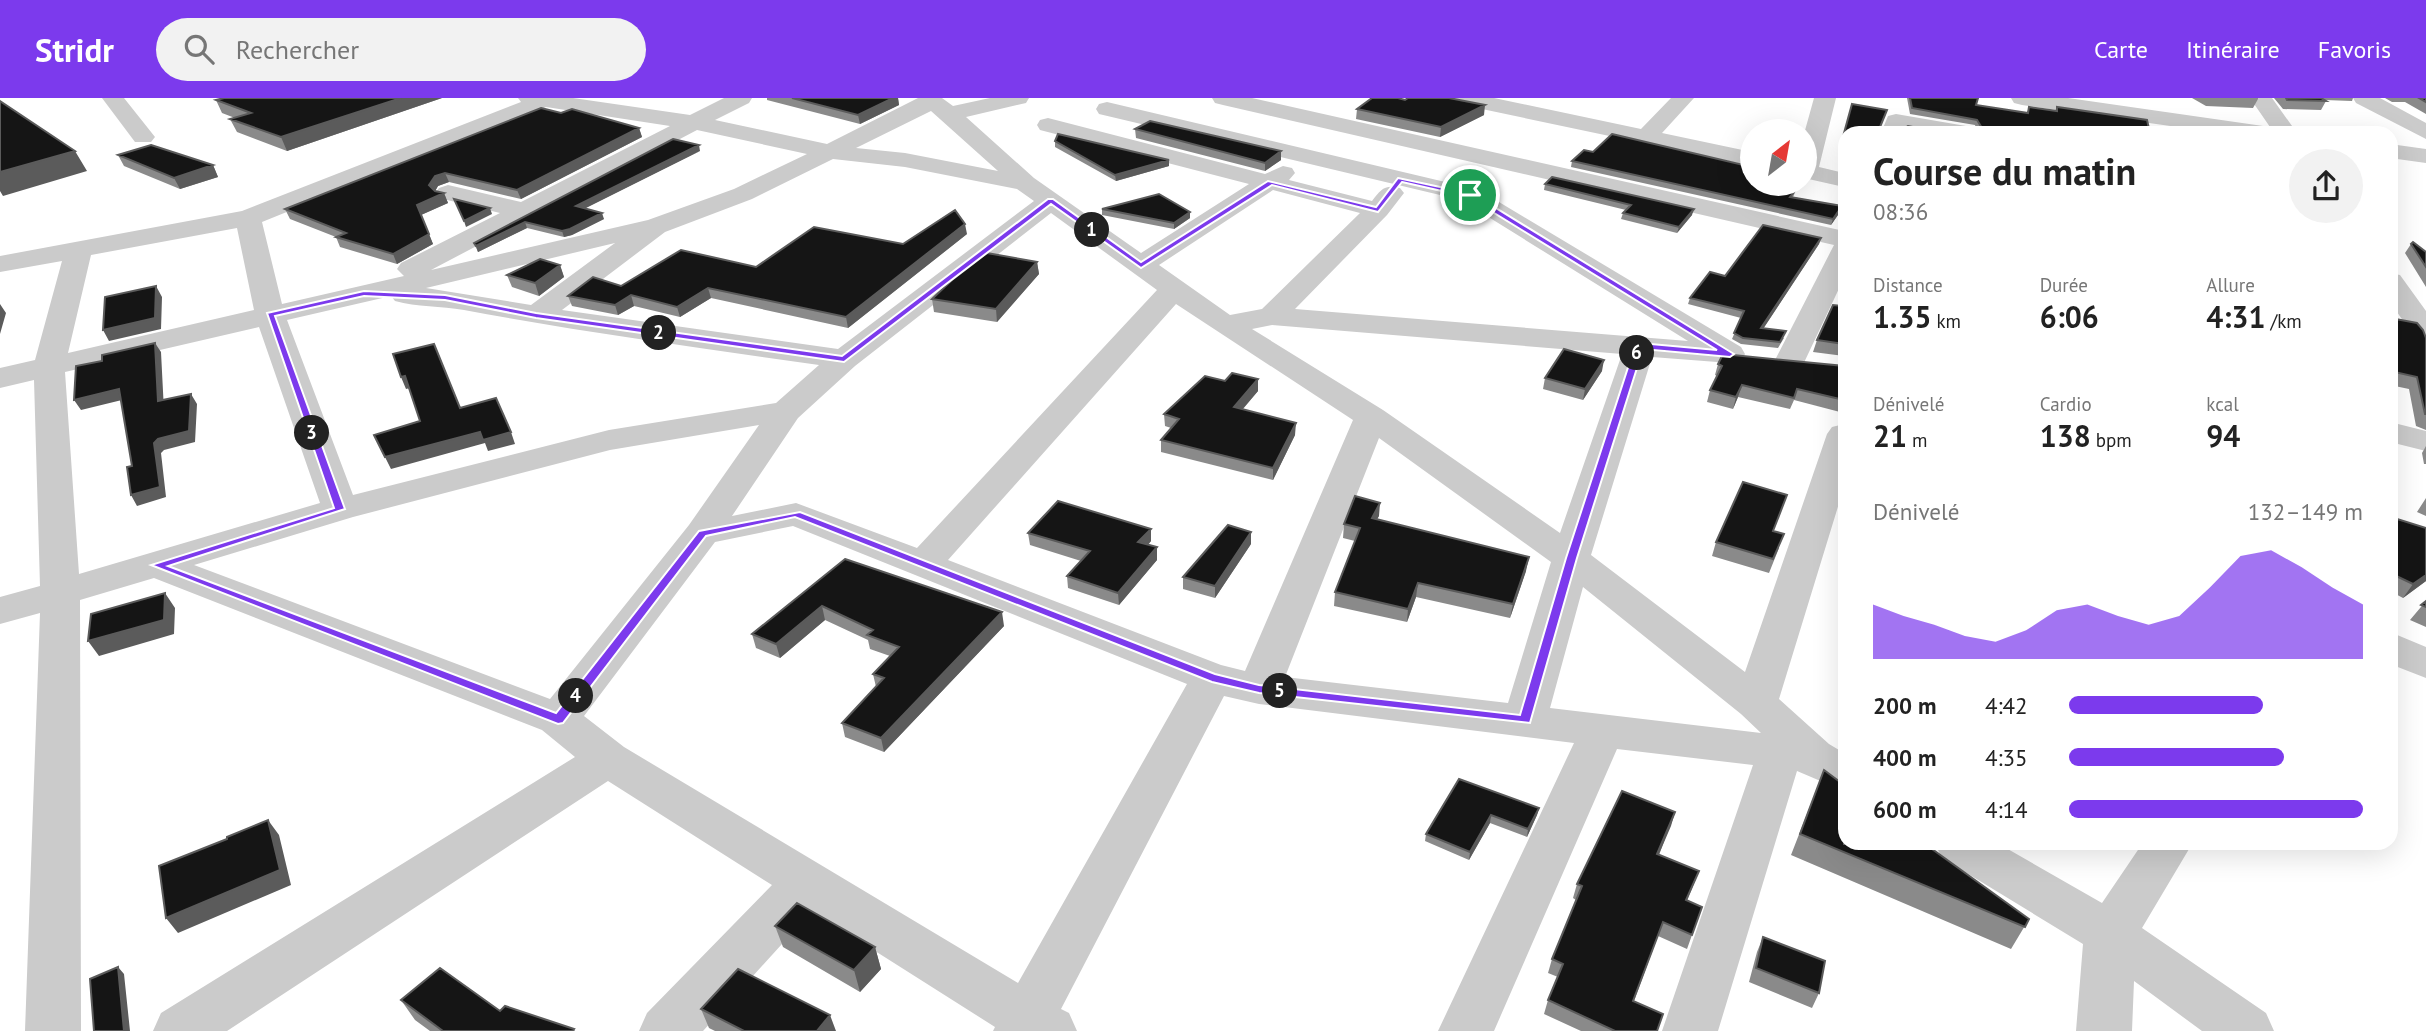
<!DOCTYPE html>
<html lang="fr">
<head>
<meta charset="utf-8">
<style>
	:root { --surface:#fff; --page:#f2f2f2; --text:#222; --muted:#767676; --accent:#7c3aed }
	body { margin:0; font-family:"PT Sans",sans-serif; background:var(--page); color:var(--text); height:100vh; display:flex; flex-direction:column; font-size:26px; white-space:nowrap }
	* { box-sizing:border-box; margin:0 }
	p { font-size:23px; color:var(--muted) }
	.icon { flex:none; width:38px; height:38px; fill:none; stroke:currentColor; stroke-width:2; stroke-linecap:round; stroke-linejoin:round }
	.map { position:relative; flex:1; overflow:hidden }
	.details { position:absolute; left:1838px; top:28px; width:560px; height:724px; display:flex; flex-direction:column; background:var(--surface); border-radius:21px; box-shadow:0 7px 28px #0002 }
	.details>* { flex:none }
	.needle { width:46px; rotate:31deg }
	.controls { position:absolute; left:1740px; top:21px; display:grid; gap:14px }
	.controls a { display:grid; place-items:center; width:77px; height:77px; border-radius:50%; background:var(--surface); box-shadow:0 7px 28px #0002; font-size:35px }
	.pin { position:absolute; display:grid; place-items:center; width:60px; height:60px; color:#fff; margin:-30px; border:4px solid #fff; border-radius:50%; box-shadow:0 2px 7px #0007 }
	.km { position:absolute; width:35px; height:35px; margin:-18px; border-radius:50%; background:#222; color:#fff; font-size:19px; line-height:35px; text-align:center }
	.round { display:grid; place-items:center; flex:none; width:74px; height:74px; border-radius:37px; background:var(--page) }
	.headline { display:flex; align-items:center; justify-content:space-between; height:119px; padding:0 35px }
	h1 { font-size:38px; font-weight:800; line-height:52px }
	.stats { display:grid; grid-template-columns:repeat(3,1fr); gap:10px; height:119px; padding:7px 35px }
	.stats div { display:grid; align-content:center }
	.stats b { font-size:30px; font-weight:800 }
	.stats small { font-size:19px; font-weight:400 }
	.stats p { font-size:19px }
	.chart { height:196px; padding:14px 35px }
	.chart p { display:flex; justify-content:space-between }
	.chart svg { width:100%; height:126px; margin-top:7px; fill:var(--accent); opacity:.7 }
	ul { padding:0 35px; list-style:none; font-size:23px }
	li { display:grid; grid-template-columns:112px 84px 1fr; align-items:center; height:52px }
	li i { height:18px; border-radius:9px; background:var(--accent) }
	header { display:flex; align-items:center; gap:42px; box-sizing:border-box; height:98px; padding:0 35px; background:var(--accent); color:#fff }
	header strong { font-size:33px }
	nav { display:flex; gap:38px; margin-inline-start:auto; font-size:24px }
	.search { width:490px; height:63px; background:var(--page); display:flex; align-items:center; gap:18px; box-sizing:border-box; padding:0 24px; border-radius:38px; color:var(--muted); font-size:26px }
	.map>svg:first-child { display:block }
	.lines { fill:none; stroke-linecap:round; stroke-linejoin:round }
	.minor { fill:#cbcbcb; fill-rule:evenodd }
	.wall { fill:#8a8a8a }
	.shaded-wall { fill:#5b5b5b }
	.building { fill:#151515; stroke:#5b5b5b; stroke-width:2 }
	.route { fill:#7c3aed; stroke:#fff; stroke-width:2; fill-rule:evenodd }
</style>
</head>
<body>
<header>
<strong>Stridr</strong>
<div class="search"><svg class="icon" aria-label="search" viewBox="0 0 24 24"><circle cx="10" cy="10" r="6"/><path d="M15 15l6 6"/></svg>Rechercher</div>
<nav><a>Carte</a><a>Itinéraire</a><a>Favoris</a></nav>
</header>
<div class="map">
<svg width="2426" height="933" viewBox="0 0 2426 933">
	<rect width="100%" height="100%" fill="#fff"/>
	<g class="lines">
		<path class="minor" d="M102 0H124L155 39 151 44H135Z
			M518 0H573L690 17 724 0H752L749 5 715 22 827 46 918 0H942L953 8 990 0H1029L1026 5 966 19 1034 80 1141 155 1249 86 1040 32 1037 27 1040 22 1048 20 1265 76 1283 68 1292 70 1295 75 1289 82 1372 103C1381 91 1385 86 1400 90L1404 95 1387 117 1295 211 1688 243 1461 102 1099 16 1096 11 1099 6 1107 4 1479 92 1741 249 1745 256 1741 263 1730 265 1652 259 1591 457 1745 574 1827 336 1832 329 1844 326V389L1779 601 1829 646 1844 655V693L1797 673 1718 933H1662L1753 667 1617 651 1494 933H1438L1574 645 1259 606 1224 598 1061 911 1069 915 1077 933H993L995 929 812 813 703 933H639L647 915 772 787 608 683 227 933H153L161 915 575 659 542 632 154 480 80 502 81 933H25L40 515 0 526V499L40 488 34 282 0 290V270L35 262 62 163 0 174V158L242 113 521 4ZM546 9 670 28 521 104 448 87 439 90 435 95 439 100 500 115 401 165 397 171 404 178 282 206 262 124ZM931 13 998 73 905 55 856 50ZM697 32 807 56 734 91 648 122 431 172ZM833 61 905 69 1017 91 1034 103 838 251 562 212 665 134 752 101ZM1273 92 1360 115 1262 211 1230 217 1159 167ZM1051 115 1157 192 917 450 796 405 732 418 798 320 855 268ZM237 130 254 212 68 255 91 157ZM615 145 531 207 426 190ZM391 198 395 203C417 209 441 208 464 212 581 234 700 250 819 267L776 305 609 332 353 397 287 222ZM1176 206 1353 322 1245 573 1221 567 948 462ZM1272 227 1622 256 1560 435 1383 312 1252 231ZM259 229 320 405 79 476 65 274ZM759 327 689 427 550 601 194 467 353 419 610 352ZM1379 340 1551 464 1508 605 1285 579ZM793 428 1187 586 1018 885 624 649 584 618 715 444ZM1583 489 1741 616 1761 635 1550 610Z
			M1212 0H1252L1844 133V180L1801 271 1790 273 1779 271 1774 264 1834 147 1223 7 1215 5Z
			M1452 0H1494L1641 31 1671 0H1694L1662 35 1752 54V68L1463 7 1455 5Z
			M1814 0H1836L1819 69 1844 75V89L1804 80V36Z
			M2011 0H2068L2270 29 2250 0H2272L2297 35H2220L2022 7 2014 5Z
			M2353 0H2380L2426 25V41L2356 5Z
			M1896 16 1966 28 1974 30 1977 35H1926L1905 31 1903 35H1881L1888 18Z
			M2390 46 2426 51V65L2390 60Z
			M2390 175 2400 177 2426 213V243L2415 240 2390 204Z
			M2390 324 2426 333V353L2390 344Z
			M2390 534 2426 549V580L2390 566Z
			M1935 746H1999L2102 805 2142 746H2192L2142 830 2266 915 2274 933H2202L2134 883 2132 933H2076L2083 846 1942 760Z"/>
	</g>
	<path class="wall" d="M442 0 287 53 237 34 230 21 235 20 222 15 216 2Z
		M767 0H898L899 7 860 26 767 2Z
		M1907 0H1978L1976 7 2027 15 2029 9 2055 13 2057 9 2150 35H1901L1928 32 1976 30 1975 27 1910 16Z
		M2192 0H2258V1L2253 10 2206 8Z
		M2274 0H2353L2352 3 2325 2 2326 3 2321 12 2283 11Z
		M2385 0H2426V16L2405 4H2392Z
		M1405 2 1484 17 1440 39 1356 21 1357 11Z
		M1852 6 1881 29 1883 32H1889L1888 35H1844V53L1839 52Z
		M561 15 639 30 642 39 521 101 449 84 438 88 435 93 444 95 448 105 421 117 433 146 397 166 340 149 336 139 290 121 285 111Z
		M1135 31 1281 62 1265 73 1136 40Z
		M1055 43 1169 68 1116 83 1055 49Z
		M700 53 585 110 604 121 572 137 564 139 527 130 478 154 474 145Z
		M118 57 213 67 218 79 180 91 124 68Z
		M1572 63 1752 86 1797 90 1793 99 1842 108 1840 114 1831 127 1571 69Z
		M1545 86 1692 117 1677 135 1621 121 1623 115 1626 112 1544 92Z
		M1102 111 1190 120 1174 131 1102 117Z
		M967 136 848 230 711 200 680 219 634 208 618 217 572 208 568 198 621 188 756 169Z
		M1821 140 1819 146 1763 231 1784 240 1778 250 1741 246 1732 241 1741 220 1688 206 1690 200 1725 178Z
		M2411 146 2426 154V189L2405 155Z
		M1037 164 1039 176 997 224 934 214 932 201Z
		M560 167 564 179 539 198 512 189 507 177Z
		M1844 202V258L1813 254 1817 242 1842 208Z
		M2390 220 2426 240V332L2416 328 2409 291 2390 287Z
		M1718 266 1844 302 1840 314 1794 302 1790 311 1738 299 1733 311 1707 304 1710 292 1717 278 1715 277Z
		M1602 273 1583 302 1543 291 1545 280Z
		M1258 281V293L1243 311 1295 337 1273 382 1161 354V342L1171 330 1165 328 1164 316 1225 283Z
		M2426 348V366H2424L2422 355Z
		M1787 397 1773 433 1779 450 1769 475 1712 458 1716 444Z
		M2426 400V418L2417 414Z
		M2390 416 2397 421 2426 483 2403 500 2390 493Z
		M1379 418 1377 421 1526 473 1510 520 1416 499 1407 524 1334 508 1335 494 1355 443 1343 440 1344 426Z
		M1028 435 1151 443 1148 447 1157 449V462L1119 507 1068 490 1067 478 1081 463 1030 447Z
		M1251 446 1215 500 1183 491V479Z
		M845 461 1004 528 884 654 845 639 842 625 876 589 873 576 890 558 870 551 868 542 825 522 780 560 756 550 752 536Z
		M2426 503V529L2410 522Z
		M1824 672 2029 821 2011 851 1791 757Z
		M1459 681 1539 710 1537 717 1527 739 1490 725 1469 762 1425 743 1426 736Z
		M1675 714 1659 757 1699 773 1687 803 1702 809 1687 851 1658 838 1634 903 1657 933H1581L1544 916 1548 902 1558 879 1548 875 1552 861 1576 802 1573 800 1577 786Z
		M775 828 875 849 881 871 860 894 783 849Z
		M1763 839 1819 895 1812 910 1749 884 1757 854Z
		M401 902 500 913 574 931 575 933H430L415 922Z
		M701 911 836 933H715L709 930Z"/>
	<path class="shaded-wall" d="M401 0H442L287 53 281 39Z
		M893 0H898L899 7 860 26 858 17Z
		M1485 7 1484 17 1440 39 1441 29Z
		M639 30 642 39 521 101 517 92Z
		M699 47 700 53 578 114 576 108Z
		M75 53 87 73 3 98 0 93V74Z
		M1281 53V62L1265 73V65Z
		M1169 62V68L1116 83 1115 77Z
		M213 67 218 79 180 91 174 80Z
		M445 75 449 84 438 88 433 97 429 87 435 78Z
		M444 95 448 105 421 117 417 107Z
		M1842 108 1840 114 1831 127 1833 121Z
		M490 110 492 116 466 129 464 123Z
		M1694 111 1692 117 1677 135 1679 129Z
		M1190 114V120L1174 131V125Z
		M602 115 604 121 572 137 564 139 562 133Z
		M525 124 527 130 478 154 476 148Z
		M965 126 967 136 848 230 846 219Z
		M429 136 433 146 397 166 393 156Z
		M1821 140 1819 146 1759 237 1761 230Z
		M1037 164 1039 176 997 224 996 211Z
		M560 167 564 179 539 198 535 185Z
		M156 188 162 199 161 231 109 243 103 232Z
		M708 190 711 200 680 219 677 209Z
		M631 197 634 208 618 217 615 207Z
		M0 206 6 215 0 236Z
		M155 245 161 254 164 313 158 303Z
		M1604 262 1602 273 1583 302 1585 291Z
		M405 278 410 290 406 291 401 279Z
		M1258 281V293L1234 321V309Z
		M1742 287 1738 299 1733 311 1736 299Z
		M119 291 126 301 81 312 74 302Z
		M191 296 197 306 195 344 164 352 161 355 166 399 137 408 131 397 154 345Z
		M1296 325 1295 337 1273 382V370Z
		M480 334H511L515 346 488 353 485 345 391 371 385 359Z
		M1380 405 1379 418 1370 433 1372 420Z
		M1151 431V443L1139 457 1138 444Z
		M1251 434V446L1215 500V488Z
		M1157 449V462L1119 507 1118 495Z
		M1529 459 1526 473 1510 520 1513 506Z
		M2426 477V483L2403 500 2413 486Z
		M1418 485 1416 499 1407 524 1408 511Z
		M165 495 175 510 174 536 99 558 88 543Z
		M822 508 825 522 780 560 776 546Z
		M1002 514 1004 528 884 654 881 640Z
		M1539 710 1537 717 1527 739 1528 731Z
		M1675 714 1671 728 1653 770 1657 756Z
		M1491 717 1490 725 1469 762 1470 754Z
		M268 722 279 737 291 787 178 835 166 820Z
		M875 849 881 871 860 894 854 872Z
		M118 869 124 876 130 933H124Z
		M830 917 836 933H817Z"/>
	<path class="building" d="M224 0H401L281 39 230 21 251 15 216 2Z
		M792 0H893L858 17Z
		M1372 0H1398L1405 2 1408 0H1449L1485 7 1441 29 1357 11Z
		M1910 0H1978L1976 7 2028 15 2029 9 2057 13V9L2147 22 2150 35H2076L2068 34V35H1901L1902 32 1908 28 1928 32 1982 30 1977 22 1912 10Z
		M2286 0H2321L2326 3 2287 2Z
		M2419 0H2426V4Z
		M0 3 75 53 0 74Z
		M1852 6 1887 12 1880 29 1883 32H1889L1888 35H1844V47L1841 46Z
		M541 10 561 15 572 11 639 30 517 92 445 75 435 78 429 87 435 93 444 95 417 107 429 136 393 156 336 139 346 135 285 111Z
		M1150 23 1281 53 1265 65 1135 31Z
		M1058 36 1169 62 1115 77 1055 43Z
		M1612 36 1752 69V86H1776L1797 90 1790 99 1842 108 1833 121 1572 63 1584 52 1593 54Z
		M673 41 699 47 576 108 602 115 570 131 562 133 525 124 476 148 474 145Z
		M151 47 213 67 174 80 118 57Z
		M1552 79 1694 111 1679 129 1623 115 1631 107 1545 86Z
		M1159 96 1190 114 1174 125 1102 111Z
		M454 101 490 110 464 123Z
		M955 112 965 126 846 219 708 190 677 209 631 197 615 207 568 198 593 179 621 188 681 152 756 169 814 129 903 146Z
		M1763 127 1821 140 1761 230 1786 233 1780 244 1743 240 1734 235 1744 213 1690 200 1710 174 1725 178Z
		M2413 144 2426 154V169L2411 146Z
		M987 155 1037 164 996 211 932 201 952 182Z
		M540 161 560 167 535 185 507 177Z
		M156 188 155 220 103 232 105 199Z
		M1844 202V246L1817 242 1833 207 1842 208Z
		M2390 220 2417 225 2423 232 2426 240V316H2425L2417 279 2390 273Z
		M155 245 158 303 191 296 189 333 158 341 154 345 160 389 131 397 127 369 132 368 119 291 74 302 76 268 102 263V257Z
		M434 246 460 310 496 300 511 334 483 342 480 334 385 359 374 337 420 323 405 278 401 279 393 256Z
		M1564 251 1604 262 1585 291 1545 280Z
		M1723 256 1844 268V302L1797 291 1794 300 1742 287 1736 299 1710 292 1722 268 1718 266Z
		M1232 275 1258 281 1234 309 1296 325 1273 370 1161 342 1179 321 1164 316 1205 278 1225 283Z
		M1743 384 1787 397 1773 433 1784 436 1773 461 1716 444Z
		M1355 398 1380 405 1372 420 1529 459 1513 506 1418 485 1408 511 1335 494 1360 430 1344 426Z
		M1058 403 1151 431 1138 444 1157 449 1118 495 1067 478 1090 453 1028 435Z
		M2396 412 2397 421 2426 430V477L2413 486 2390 475V416Z
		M1228 427 1251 434 1215 488 1183 479Z
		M845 461 1002 514 881 640 842 625 884 580 873 576 899 549 867 537 873 532 822 508 776 546 752 536Z
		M165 495 164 522 88 543 91 516Z
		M2426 503V509L2421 507Z
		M1824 672 1844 687V746H1925L2029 821 2025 829 1800 736Z
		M1459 681 1539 710 1528 731 1491 717 1470 754 1426 736Z
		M1622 693 1675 714 1657 756 1699 773 1686 802 1702 809 1692 837 1663 824 1633 903 1663 916 1657 933H1615L1548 902 1563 866 1552 861 1582 788 1577 786Z
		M268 722 280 772 166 820 159 768 227 741V739Z
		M797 805 875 849 854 872 775 828Z
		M1763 839 1825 863 1819 895 1756 870Z
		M118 869 124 933H94L90 881Z
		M440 870 500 913 505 908 574 931 572 933H443L401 902Z
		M738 871 830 917 817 933H744L701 911Z"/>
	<path class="route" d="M1398 80 1473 96 1734 256 1730 259 1643 251 1577 460 1530 625 1259 595 1212 584 795 419 706 438 563 625 558 626 151 467 334 410 267 215 364 193 445 197 536 215 842 258 1048 101H1053L1141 164 1268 83 1376 109ZM1402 84 1468 99 1717 252 1640 245 1635 248 1566 460 1520 617 1259 587 1215 576 800 414 699 433 556 615 168 468 345 411 275 218 364 198 445 202 536 220 844 264 1051 106 1141 170 1272 87 1378 114Z"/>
</svg>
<div class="controls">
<a><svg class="needle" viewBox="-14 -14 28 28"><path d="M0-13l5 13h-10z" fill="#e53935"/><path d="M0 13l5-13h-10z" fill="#767676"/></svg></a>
</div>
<div class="pin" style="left:1470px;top:97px;background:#1e9e55"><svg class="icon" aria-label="arrive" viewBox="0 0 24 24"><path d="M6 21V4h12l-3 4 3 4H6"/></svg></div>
<b class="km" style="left:1092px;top:132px">1</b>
<b class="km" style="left:659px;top:235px">2</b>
<b class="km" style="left:312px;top:335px">3</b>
<b class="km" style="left:576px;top:598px">4</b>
<b class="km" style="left:1280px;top:593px">5</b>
<b class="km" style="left:1637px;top:255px">6</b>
<section class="details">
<div class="headline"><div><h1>Course du matin</h1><p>08:36</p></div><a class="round"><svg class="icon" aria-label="share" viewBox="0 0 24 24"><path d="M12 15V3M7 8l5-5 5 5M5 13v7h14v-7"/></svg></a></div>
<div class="stats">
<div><p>Distance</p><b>1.35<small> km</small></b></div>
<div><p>Durée</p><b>6:06</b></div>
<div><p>Allure</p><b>4:31<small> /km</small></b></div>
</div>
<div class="stats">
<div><p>Dénivelé</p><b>21<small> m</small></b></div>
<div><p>Cardio</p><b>138<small> bpm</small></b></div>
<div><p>kcal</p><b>94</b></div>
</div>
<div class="chart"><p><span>Dénivelé</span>132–149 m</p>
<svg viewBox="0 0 160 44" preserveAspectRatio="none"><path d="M0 44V25L10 29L20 32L30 36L40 38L50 34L60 27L70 25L80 29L90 32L100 29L110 19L120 8L130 6L140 12L150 19L160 25V44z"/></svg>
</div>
<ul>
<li><b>200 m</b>4:42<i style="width:66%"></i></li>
<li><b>400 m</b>4:35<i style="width:73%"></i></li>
<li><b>600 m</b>4:14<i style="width:100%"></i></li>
</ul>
</section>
</div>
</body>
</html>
